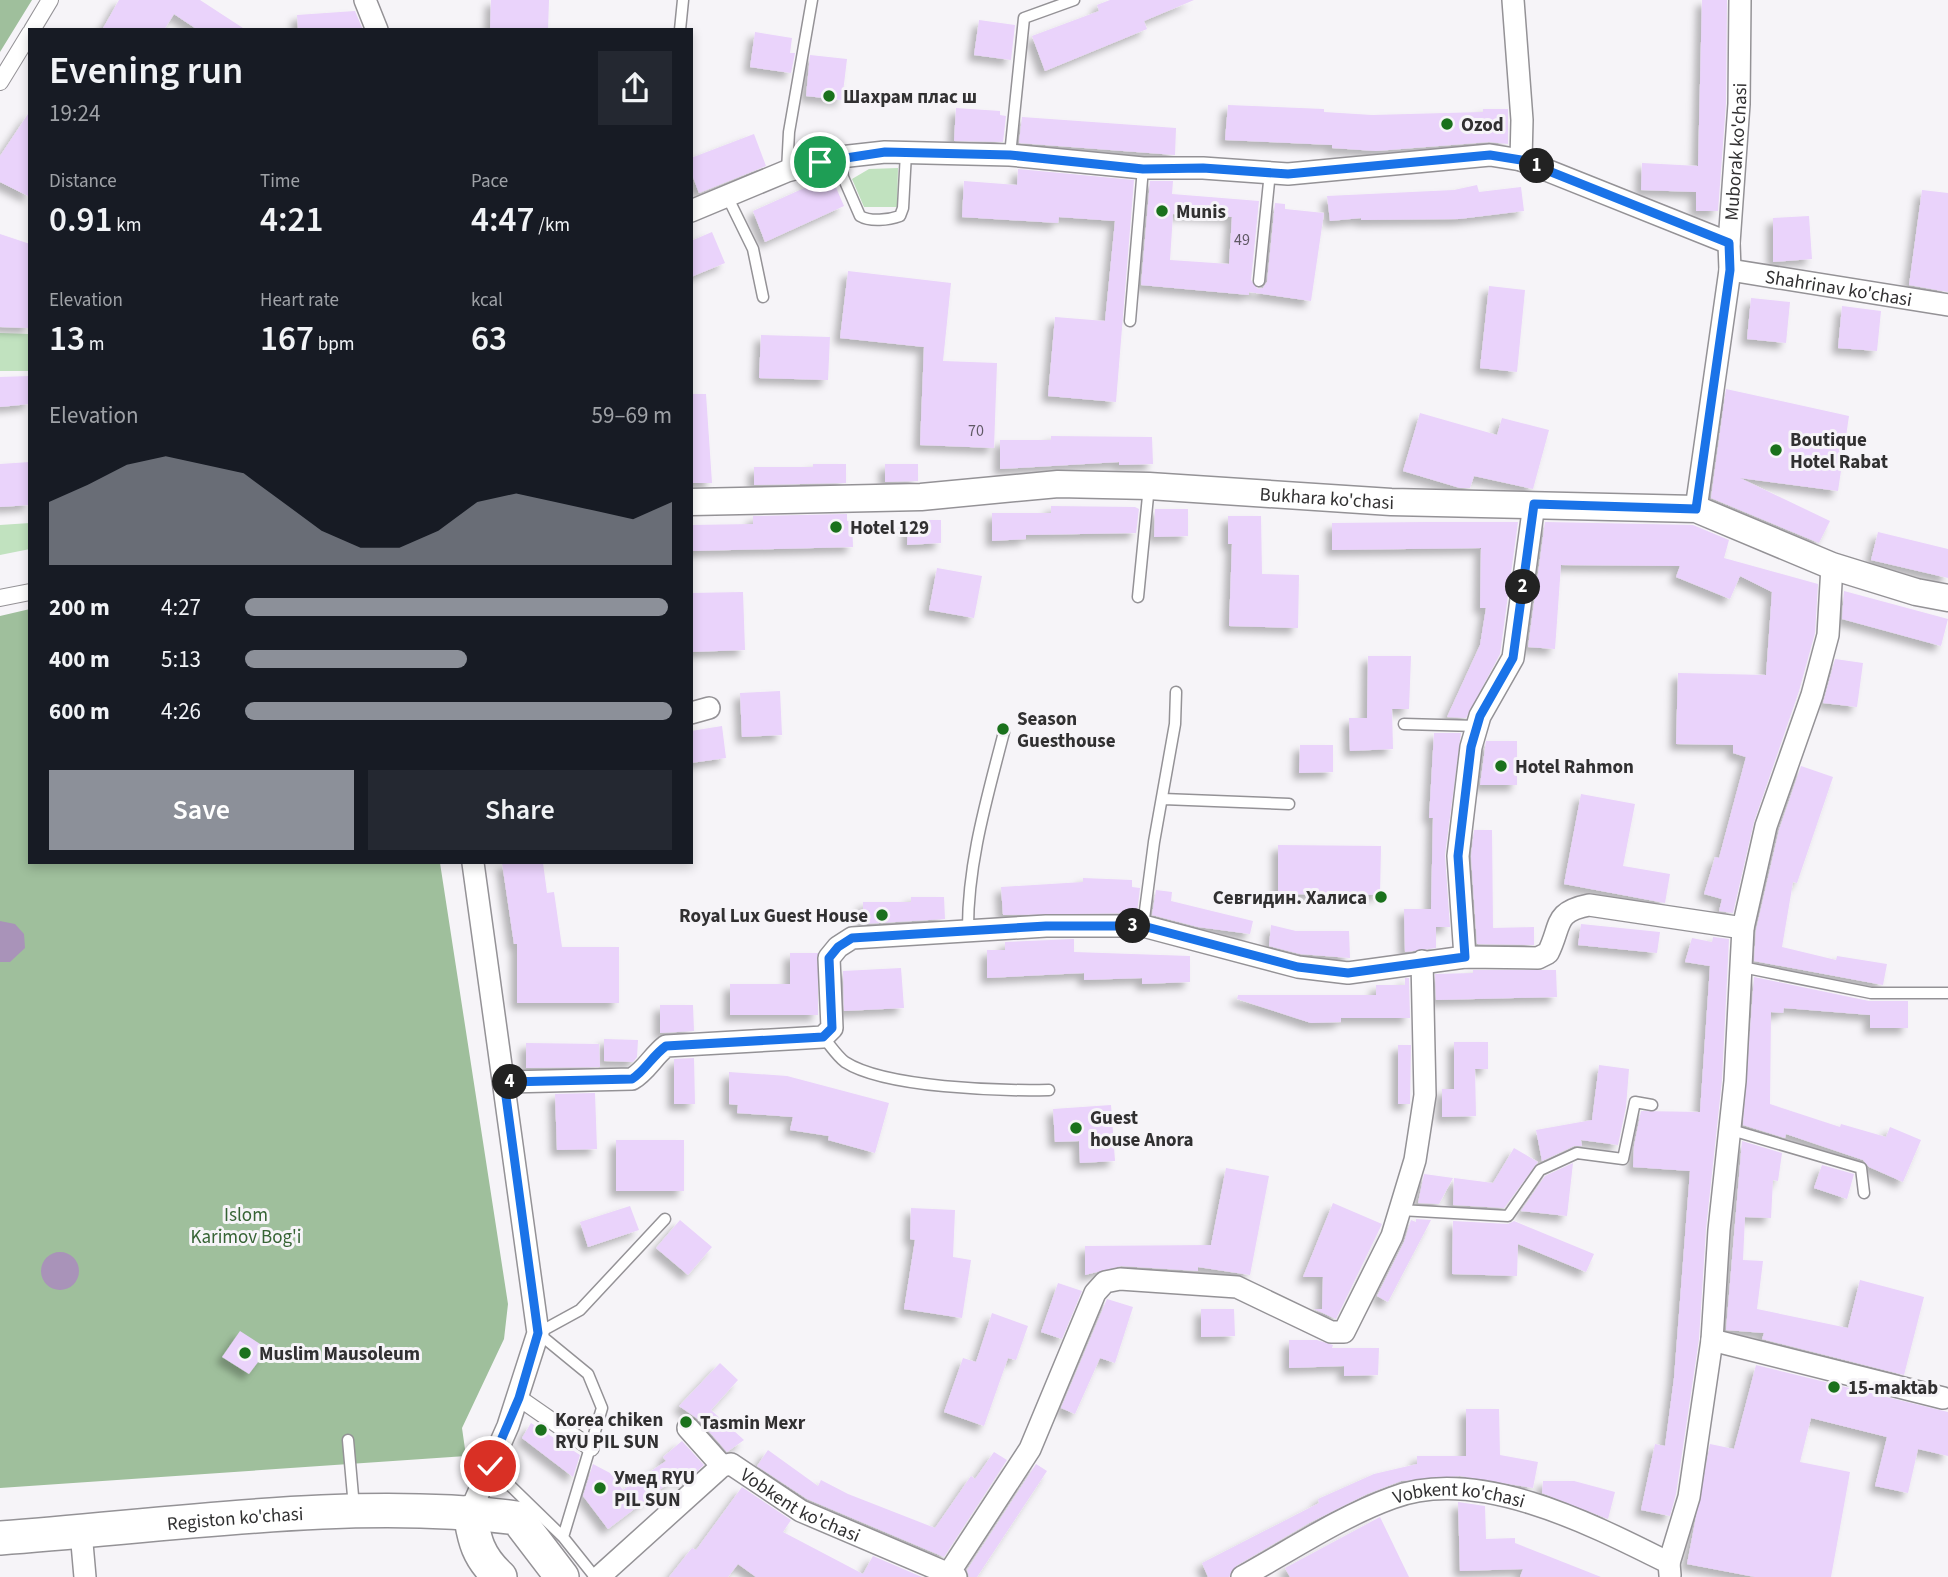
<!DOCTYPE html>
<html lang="en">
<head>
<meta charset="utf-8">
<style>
	:root { --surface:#171b24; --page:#242831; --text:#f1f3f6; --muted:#9ea1a6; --accent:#8c9099 }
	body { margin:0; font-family:"Source Sans 3",sans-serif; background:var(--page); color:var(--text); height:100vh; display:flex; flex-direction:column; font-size:26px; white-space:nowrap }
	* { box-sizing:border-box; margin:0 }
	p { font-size:23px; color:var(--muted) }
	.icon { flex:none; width:38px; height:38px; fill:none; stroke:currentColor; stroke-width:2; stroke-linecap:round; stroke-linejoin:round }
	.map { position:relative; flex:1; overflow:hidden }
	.panel { position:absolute; left:28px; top:28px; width:665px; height:836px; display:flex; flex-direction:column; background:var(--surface); border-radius:0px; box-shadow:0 4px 10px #0003 }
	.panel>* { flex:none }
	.pin { position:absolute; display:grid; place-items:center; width:60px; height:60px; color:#fff; margin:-30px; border:4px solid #fff; border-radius:50%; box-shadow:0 2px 7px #0007 }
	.km { position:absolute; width:35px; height:35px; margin:-18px; border-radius:50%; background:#222; color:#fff; font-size:19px; line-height:35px; text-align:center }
	.round { display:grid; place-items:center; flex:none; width:74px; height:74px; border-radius:0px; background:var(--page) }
	.headline { display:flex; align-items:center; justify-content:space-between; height:119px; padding:0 21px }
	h1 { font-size:38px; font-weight:600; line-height:52px }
	.metrics { display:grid; grid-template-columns:repeat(3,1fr); gap:10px; height:119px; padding:7px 21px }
	.metrics div { display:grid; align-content:center }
	.metrics b { font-size:35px; font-weight:600 }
	.metrics small { font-size:19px; font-weight:400 }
	.metrics p { font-size:19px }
	.chart { height:196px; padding:14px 21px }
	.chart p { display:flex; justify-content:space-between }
	.chart svg { width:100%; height:126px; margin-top:7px; fill:var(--accent); opacity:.7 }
	.action { display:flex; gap:14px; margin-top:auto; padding:14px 21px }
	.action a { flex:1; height:80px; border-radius:0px; background:var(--accent); color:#fff; font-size:28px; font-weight:600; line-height:80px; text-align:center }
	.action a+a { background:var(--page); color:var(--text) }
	ul { padding:0 21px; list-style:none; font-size:23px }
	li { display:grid; grid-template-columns:112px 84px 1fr; align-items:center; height:52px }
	li i { height:18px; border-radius:9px; background:var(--accent) }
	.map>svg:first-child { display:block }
	.green { fill:#c1e2bf }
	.forest { fill:#9fbf9c }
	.water { fill:#a993b9 }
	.building { fill:#ead3fb; fill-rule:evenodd; filter:url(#shadow) }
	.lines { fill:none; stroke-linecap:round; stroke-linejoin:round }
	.service-casing { stroke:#949296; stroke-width:13 }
	.pedestrian-casing { stroke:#949296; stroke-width:18 }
	.minor-casing { stroke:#949296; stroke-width:24 }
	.tertiary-casing { stroke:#949296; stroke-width:29 }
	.primary-casing { stroke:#949296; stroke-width:36 }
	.service { stroke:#fff; stroke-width:10 }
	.pedestrian { stroke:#fff; stroke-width:16 }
	.minor { stroke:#fff; stroke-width:21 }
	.tertiary { stroke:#fff; stroke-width:26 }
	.primary { stroke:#fff; stroke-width:33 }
	.route-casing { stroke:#fff; stroke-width:14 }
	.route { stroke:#1a73e8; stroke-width:9 }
	.poi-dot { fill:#1a711c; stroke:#f6f4f8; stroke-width:2.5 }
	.labels { text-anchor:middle; stroke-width:6; stroke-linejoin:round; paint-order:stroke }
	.number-label { font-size:16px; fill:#5f5964 }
	.poi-label { font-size:19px; font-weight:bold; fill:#313031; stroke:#f6f4f8; text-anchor:start }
	.street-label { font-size:19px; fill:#313031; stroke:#f6f4f8 }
	.park-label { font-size:19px; fill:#366334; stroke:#f6f4f8 }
</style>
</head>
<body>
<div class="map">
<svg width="1948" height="1577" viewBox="0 0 1948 1577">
	<defs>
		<filter id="shadow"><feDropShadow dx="-6" dy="6" stdDeviation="3.5" flood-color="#0004"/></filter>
	</defs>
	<rect width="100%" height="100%" fill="#f6f4f8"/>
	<path class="green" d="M898 168 897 207H864L852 179 869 169Z
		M0 333 29 334V371H0Z
		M30 523V549L0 555V525Z"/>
	<path class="forest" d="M0 0H32L0 52Z
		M30 609V863H440L508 1304 504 1339 462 1428 466 1456 0 1488V616Z"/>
	<path class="water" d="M0 921 15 924 24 934 25 948 10 962H0Z
		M41 1271a19 19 0 1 1 38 0a19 19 0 1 1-38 0Z"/>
	<path class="building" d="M119 0H200L246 30H198L174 14 164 30H102Z
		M491 0H549L548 30H490Z
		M1110 0H1194L1144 21 1147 29 1045 71 1032 36 1099 11 1097 5Z
		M1702 0H1727L1726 103 1718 211H1696V192L1641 190 1642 163 1698 166Z
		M355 11 363 30H298L297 15Z
		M979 20 1015 25 1011 60 974 55Z
		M755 32 792 38 790 53H795L791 73 750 67Z
		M810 55 847 59 842 100 806 96Z
		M1228 105 1324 109V112L1372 115 1483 112V109H1508V144L1489 142 1376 151 1332 148V145L1225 140Z
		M956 108 1000 111V115L1006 116 1003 142 954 141Z
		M30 111V197L0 182V156Z
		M1022 117 1176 128 1175 155 1019 143Z
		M754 134 766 166 699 193 691 172V158Z
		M1018 169 1134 180 1116 402 1048 396 1055 317 1105 321 1115 221 1059 217 1058 223 962 217 964 181 1017 185Z
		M831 176 844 206 765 242 753 211Z
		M1150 181H1173L1172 194 1259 201 1251 280 1258 289 1263 288 1267 282 1275 203 1285 204V209L1324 213 1311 301 1249 292V295L1141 285ZM1173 214 1232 217 1229 264 1170 260Z
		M1477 185 1479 192 1521 187 1524 211 1459 219 1361 220V218L1330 221 1327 196 1454 190Z
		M1922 190 1948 193V292L1909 285Z
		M1809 216 1812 259 1773 262V218Z
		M712 232 725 263 691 277V241Z
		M0 234 30 244V328L0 327Z
		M848 271 951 283 943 361 997 363 994 448 920 445 924 347 840 338Z
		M1489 286 1525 290 1517 372 1480 368Z
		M1751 298 1790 302 1786 343 1747 339Z
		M1842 306 1881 311 1877 351 1838 348Z
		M761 335 830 337 828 380 759 378Z
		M30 376V404L0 407V377Z
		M1726 389 1849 416 1838 491 1740 478 1830 521 1819 543 1711 498Z
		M691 394H706L712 483H691Z
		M1420 413 1497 435 1502 418 1549 430 1533 489 1474 476 1470 488H1460L1403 471Z
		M1051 436 1152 437 1153 464 1119 465V462L1000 469V440H1051Z
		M30 462V505L0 507V464Z
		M813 464H846V483L754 485V467H813Z
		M885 464H918V481L885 482Z
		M1051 506 1135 507 1139 509 1136 533 1026 535V539L992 541V513H1051Z
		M1155 509H1188V536L1154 537Z
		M847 514V521H852L853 547 691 551V525L753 524V516Z
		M1228 516H1261L1262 574 1299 575 1298 628 1229 626 1232 544H1228Z
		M908 520H941V543L907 545Z
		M1427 522H1518L1500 654 1466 718 1447 717 1480 645 1486 608H1480L1481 548 1332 550V523Z
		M1545 522 1693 525 1729 540 1724 558 1818 584 1815 633 1799 691 1754 822 1733 913 1719 911 1722 899 1704 894 1715 857 1719 858 1746 757 1733 753V745L1676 744 1678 673 1766 675 1772 592 1740 576 1730 599 1676 577 1680 566 1561 565 1555 649 1528 647Z
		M1878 532 1948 549V578L1871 560Z
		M937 568 982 576 974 618 929 610Z
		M1844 591 1948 619 1941 646 1842 619Z
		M743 592 745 650 691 652V593Z
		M1368 656H1411L1409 709H1392L1393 749 1350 751 1349 718H1367Z
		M1835 659 1863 663 1857 707 1823 703Z
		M780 691 782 735 742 737 740 693Z
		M722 726 726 758 691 763V731Z
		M1434 733H1461L1445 855 1450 927H1436V948L1405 952 1404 909H1431L1433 818H1429Z
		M1486 741H1517V785H1480Z
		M1300 745H1333V772L1299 773Z
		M1801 766 1833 777 1797 883 1793 882 1782 947 1836 960 1837 956 1887 964 1883 985 1754 961 1756 930 1779 830Z
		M1581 794 1635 804 1623 866 1670 874 1665 903 1564 884Z
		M1474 830H1492L1493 928 1534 927V945L1477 944 1471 856Z
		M1278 845 1381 846 1380 895 1278 894Z
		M502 863H543L547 893 554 892 562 947H619V1003H517V944H514Z
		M1083 878 1132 880V887L1140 888 1137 913 1003 915 1001 887 1083 882Z
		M1156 890 1172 892 1171 901 1253 921 1250 934 1198 927 1152 915Z
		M911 897H944L945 919 863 924V902H911Z
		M1581 924 1660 932 1657 953 1578 945Z
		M1271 925 1296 931H1349L1350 958 1300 954 1269 946Z
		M1713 937 1729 939 1722 1080 1706 1229 1699 1339 1676 1494 1670 1516 1641 1510 1655 1444 1665 1446 1674 1378 1690 1171 1633 1167 1634 1146 1641 1111 1700 1112 1710 966 1685 962 1692 938 1712 942Z
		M1074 939V952L1190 956V982L1142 984V978L1084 980V973L987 978V950H1005V942Z
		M790 953H818V1015H730V984H790Z
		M901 968 904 1008 844 1011 843 971Z
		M1473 970H1556L1557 997 1436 1000 1435 974 1473 973Z
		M1754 977 1869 1001H1908V1028H1870V1015L1784 1008 1783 1013 1771 1012 1770 1104 1840 1127 1841 1124 1886 1137 1890 1127 1921 1140 1903 1182 1869 1167 1863 1160 1786 1134 1785 1138 1743 1125Z
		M1405 978H1409L1410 1018H1341V1022L1311 1023 1237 999 1238 995H1376V985H1405Z
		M660 1005H693L694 1031 660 1033Z
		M604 1039 638 1040 637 1057 633 1062 604 1061Z
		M1454 1042H1488V1069H1475L1476 1116 1442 1117V1089H1454Z
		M526 1043 599 1044 600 1067 526 1068Z
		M1398 1045H1411L1410 1104H1398Z
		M694 1058 695 1104H674V1059Z
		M1599 1065 1629 1069 1626 1107 1618 1145 1581 1140 1582 1146H1574L1542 1161 1536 1130 1592 1120Z
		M729 1072 787 1076 889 1103 875 1153 828 1140 829 1136 790 1130 793 1117 737 1113 738 1105 729 1104Z
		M595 1093 597 1149 557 1150 555 1094Z
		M1111 1105 1115 1161 1080 1163 1079 1141 1055 1142 1053 1109Z
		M616 1140H684V1191H616Z
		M1742 1141 1782 1153 1778 1181 1773 1180 1771 1218 1745 1217 1743 1260 1763 1261 1757 1309 1848 1328 1860 1280 1924 1297 1904 1375 1762 1339 1764 1333 1726 1330Z
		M1514 1148 1538 1162 1504 1208 1453 1205 1454 1178 1493 1183Z
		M1573 1163 1567 1216 1521 1211 1545 1176Z
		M1822 1165 1854 1174 1847 1199 1814 1188Z
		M1226 1168 1269 1176 1250 1275 1198 1267V1271L1121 1266 1085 1275V1246L1211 1245Z
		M1424 1174 1453 1178 1439 1204 1418 1203Z
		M1333 1203 1382 1224 1336 1319 1314 1309H1322L1323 1277H1303Z
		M630 1206 639 1230 588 1247 580 1222Z
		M911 1208 955 1210 953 1257 971 1260 962 1318 904 1309 915 1240 910 1239Z
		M1416 1219 1431 1220 1388 1302 1377 1296 1404 1242 1411 1220 1416 1222Z
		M680 1220 712 1247 688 1275 656 1248Z
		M1453 1221 1508 1224 1514 1221 1594 1254 1586 1272 1518 1244 1517 1276 1452 1274Z
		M1058 1283 1082 1291 1062 1339 1041 1332Z
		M1107 1299 1133 1307 1115 1363 1100 1358 1075 1414 1061 1408Z
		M1201 1309H1234L1235 1336 1201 1337Z
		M992 1313 1028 1326 1016 1360 1008 1358 984 1426 944 1412 963 1358 976 1362Z
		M240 1331 268 1349 249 1374 222 1357Z
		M1289 1340H1317L1333 1345 1332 1348H1379L1378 1375 1344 1376V1366L1289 1368Z
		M720 1363 738 1380 711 1410 744 1440 727 1452 698 1419 679 1406Z
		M1756 1365 1948 1412V1456L1918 1449 1908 1493 1875 1486 1887 1437 1811 1418 1800 1462 1850 1472 1831 1577H1755L1687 1564 1710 1444 1734 1449Z
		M1466 1409H1499L1500 1455 1538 1462 1533 1488 1460 1476 1401 1481 1367 1494 1309 1523 1236 1566 1229 1577H1208L1202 1563 1319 1503 1318 1499 1374 1474 1417 1464V1456H1466Z
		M531 1423 580 1455 573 1477 522 1438Z
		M682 1441 704 1465 684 1483 678 1476 608 1529 583 1496 593 1464 610 1473 623 1490 666 1461 663 1457Z
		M768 1450 818 1486 821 1480 848 1494 935 1528 971 1476 975 1479 994 1452 1007 1460 944 1557 807 1499 757 1466Z
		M1036 1464 1047 1471 977 1577H969L967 1570Z
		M1543 1481H1574L1615 1492 1608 1519 1542 1493Z
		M742 1487 791 1520 783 1532 863 1574 873 1556 922 1577H756L738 1564 728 1577H669L692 1548 696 1550Z
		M1458 1502 1485 1506 1486 1539 1515 1538V1543L1601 1577H1520L1523 1569 1460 1571Z
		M1380 1517 1409 1577H1290L1285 1568Z"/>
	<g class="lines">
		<defs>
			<path id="service" d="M680 30 683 0
				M1010 155 1024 18 1074 0
				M840 157 843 177 860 216C870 222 889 220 900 216L903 208 906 153
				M787 171 789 132 812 0
				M727 196 753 249 763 297
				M1259 281 1270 172
				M1130 321 1143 168
				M1138 597 1149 486
				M1404 724 1477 726
				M1163 799 1289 804
				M1143 926 1154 842 1175 724 1176 692
				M968 933C967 865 987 798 1004 732
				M1742 967 1871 993H1948
				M823 1037C830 1045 837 1056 845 1062 885 1088 1001 1091 1049 1090
				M1728 1129 1861 1168 1864 1193
				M1400 1210 1508 1216 1540 1170 1577 1153 1623 1159 1635 1102 1652 1105
				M348 1440 354 1507
				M490 1466 563 1537 595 1577
				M563 1537 602 1408 588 1374 538 1333 580 1310 665 1219"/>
			<path id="pedestrian" d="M32 30 50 0
				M0 82 30 33
				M0 598 30 592
				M519 1398 591 1448"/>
			<g id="minor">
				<path d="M365 0 377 30"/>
				<path d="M1513 0 1522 120 1521 160"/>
				<path d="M691 211 787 171 840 157 885 152 1010 155 1143 168H1203L1288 174 1490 155 1521 160 1729 243"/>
				<path id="s1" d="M1730 270 1948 305"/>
				<path id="s2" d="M1696 509 1730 270 1729 243 1739 104 1740 0"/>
				<path d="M691 713 709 708"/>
				<path d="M1465 957 1458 856 1471 747 1480 716 1513 658 1534 504"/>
				<path d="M504 1082 632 1079C646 1071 653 1056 666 1046L823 1037 832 1028 829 958 838 947 852 938 1046 926H1143L1298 967 1348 973 1465 957 1538 958 1548 953C1562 925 1553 912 1589 905L1743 928"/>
				<path d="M1712 1340 1943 1398"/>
				<path d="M688 1428 722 1466"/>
				<path d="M470 1512 508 1426 538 1333 473 863"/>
				<path d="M81 1532 85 1577"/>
				<path d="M1669 1563 1689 1497 1712 1340 1719 1230 1735 1081 1743 928 1766 826 1812 695 1828 635 1832 566"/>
				<path d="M949 1573 1030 1449 1095 1293 1105 1282 1120 1279 1237 1287 1331 1332H1344L1392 1236 1415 1160 1425 1095 1422 961"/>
				<path id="s3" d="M599 1577 722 1466 731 1464 801 1511 956 1577"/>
				<path id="s4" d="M1242 1577C1291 1550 1340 1517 1392 1498 1477 1465 1593 1525 1669 1563L1670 1575"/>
			</g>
			<g id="tertiary">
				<path id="s5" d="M691 502 921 497 1058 484 1149 486 1391 502 1696 509 1832 566 1916 592 1948 598"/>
			</g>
			<g id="primary">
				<path d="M470 1512C474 1540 478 1557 500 1577"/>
				<path id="s6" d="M0 1538C166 1526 352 1497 517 1518L562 1577"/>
			</g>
		</defs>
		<use href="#service" class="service-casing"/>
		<use href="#pedestrian" class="pedestrian-casing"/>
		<use href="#minor" class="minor-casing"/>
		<use href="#tertiary" class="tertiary-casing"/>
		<use href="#primary" class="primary-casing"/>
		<use href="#service" class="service"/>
		<use href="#pedestrian" class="pedestrian"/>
		<use href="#minor" class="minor"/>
		<use href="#tertiary" class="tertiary"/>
		<use href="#primary" class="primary"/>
	</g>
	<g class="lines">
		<defs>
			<path id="route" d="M490 1466 519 1398 538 1333 504 1082 632 1079C645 1071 652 1056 666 1046L823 1037 832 1028 829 958 838 947 852 938 1046 926H1143L1298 967 1348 973 1465 957 1458 856 1471 747 1480 716 1513 658 1534 504 1696 509 1730 270 1729 243 1521 160 1490 155 1288 174 1203 168 1143 169 1010 155 885 152 820 162"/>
		</defs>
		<use href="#route" class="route-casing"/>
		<use href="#route" class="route"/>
	</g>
	<g class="poi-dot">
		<circle cx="829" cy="96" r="7"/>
		<circle cx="1447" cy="124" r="7"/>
		<circle cx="1162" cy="211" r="7"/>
		<circle cx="1776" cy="450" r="7"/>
		<circle cx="836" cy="527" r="7"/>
		<circle cx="1003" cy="729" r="7"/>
		<circle cx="1501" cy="766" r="7"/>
		<circle cx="1381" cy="897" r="7"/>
		<circle cx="882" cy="915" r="7"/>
		<circle cx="1076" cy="1128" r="7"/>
		<circle cx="245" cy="1353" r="7"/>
		<circle cx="1834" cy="1387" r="7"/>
		<circle cx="686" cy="1422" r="7"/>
		<circle cx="541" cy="1430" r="7"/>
		<circle cx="600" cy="1488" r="7"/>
	</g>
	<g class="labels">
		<g class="number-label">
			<text x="1242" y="245">49</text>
			<text x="976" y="436">70</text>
		</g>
		<g class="poi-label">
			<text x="843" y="103">Шахрам плас ш</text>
			<text x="1461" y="131">Ozod</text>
			<text x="1176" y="218">Munis</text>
			<text x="1790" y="446">Boutique<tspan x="1790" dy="22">Hotel Rabat</tspan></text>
			<text x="850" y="534">Hotel 129</text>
			<text x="1017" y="725">Season<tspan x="1017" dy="22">Guesthouse</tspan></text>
			<text x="1515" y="773">Hotel Rahmon</text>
			<text x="1367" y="904" text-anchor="end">Севгидин. Халиса</text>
			<text x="868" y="922" text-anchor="end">Royal Lux Guest House</text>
			<text x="1090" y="1124">Guest<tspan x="1090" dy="22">house Anora</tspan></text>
			<text x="259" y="1360">Muslim Mausoleum</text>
			<text x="1848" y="1394">15-maktab</text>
			<text x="555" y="1426">Korea chiken<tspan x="555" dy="22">RYU PIL SUN</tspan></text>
			<text x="700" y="1429">Tasmin Mexr</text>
			<text x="614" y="1484">Умед RYU<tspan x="614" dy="22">PIL SUN</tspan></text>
		</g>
		<g class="street-label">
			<text dy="7" stroke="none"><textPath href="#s2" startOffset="360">Muborak ko'chasi</textPath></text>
			<text dy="7" stroke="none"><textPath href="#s1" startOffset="110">Shahrinav ko'chasi</textPath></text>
			<text dy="7" stroke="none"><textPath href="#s5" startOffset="637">Bukhara ko'chasi</textPath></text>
			<text dy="7" stroke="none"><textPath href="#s3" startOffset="256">Vobkent ko'chasi</textPath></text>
			<text dy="7" stroke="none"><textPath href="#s4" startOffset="238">Vobkent ko'chasi</textPath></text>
			<text dy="7" stroke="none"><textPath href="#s6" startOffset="236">Registon ko'chasi</textPath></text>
		</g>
		<g class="park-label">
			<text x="246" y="1221">Islom<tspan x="246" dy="22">Karimov Bog'i</tspan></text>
		</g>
	</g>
</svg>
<div class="pin" style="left:820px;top:162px;background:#1e9e55"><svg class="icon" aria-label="arrive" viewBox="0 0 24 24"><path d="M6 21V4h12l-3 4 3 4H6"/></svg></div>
<div class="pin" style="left:490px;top:1466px;background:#d93025"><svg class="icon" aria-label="check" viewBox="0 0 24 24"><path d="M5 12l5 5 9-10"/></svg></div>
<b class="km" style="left:1537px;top:166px">1</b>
<b class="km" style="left:1523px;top:587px">2</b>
<b class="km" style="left:1133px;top:926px">3</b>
<b class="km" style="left:510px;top:1082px">4</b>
<section class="panel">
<div class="headline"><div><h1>Evening run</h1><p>19:24</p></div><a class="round"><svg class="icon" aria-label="share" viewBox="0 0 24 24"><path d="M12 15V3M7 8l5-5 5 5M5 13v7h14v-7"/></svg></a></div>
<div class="metrics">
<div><p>Distance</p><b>0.91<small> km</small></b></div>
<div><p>Time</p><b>4:21</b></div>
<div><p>Pace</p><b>4:47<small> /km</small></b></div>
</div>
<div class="metrics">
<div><p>Elevation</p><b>13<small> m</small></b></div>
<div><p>Heart rate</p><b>167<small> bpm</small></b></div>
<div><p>kcal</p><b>63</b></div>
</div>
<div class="chart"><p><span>Elevation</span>59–69 m</p>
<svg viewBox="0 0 160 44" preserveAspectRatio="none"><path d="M0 44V22L10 16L20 9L30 6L40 9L50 12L60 22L70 32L80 38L90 38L100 32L110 22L120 19L130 22L140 25L150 28L160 22V44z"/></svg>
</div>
<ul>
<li><b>200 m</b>4:27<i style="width:99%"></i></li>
<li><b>400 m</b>5:13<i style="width:52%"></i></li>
<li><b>600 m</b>4:26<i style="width:100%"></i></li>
</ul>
<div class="action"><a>Save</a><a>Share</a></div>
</section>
</div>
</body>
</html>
